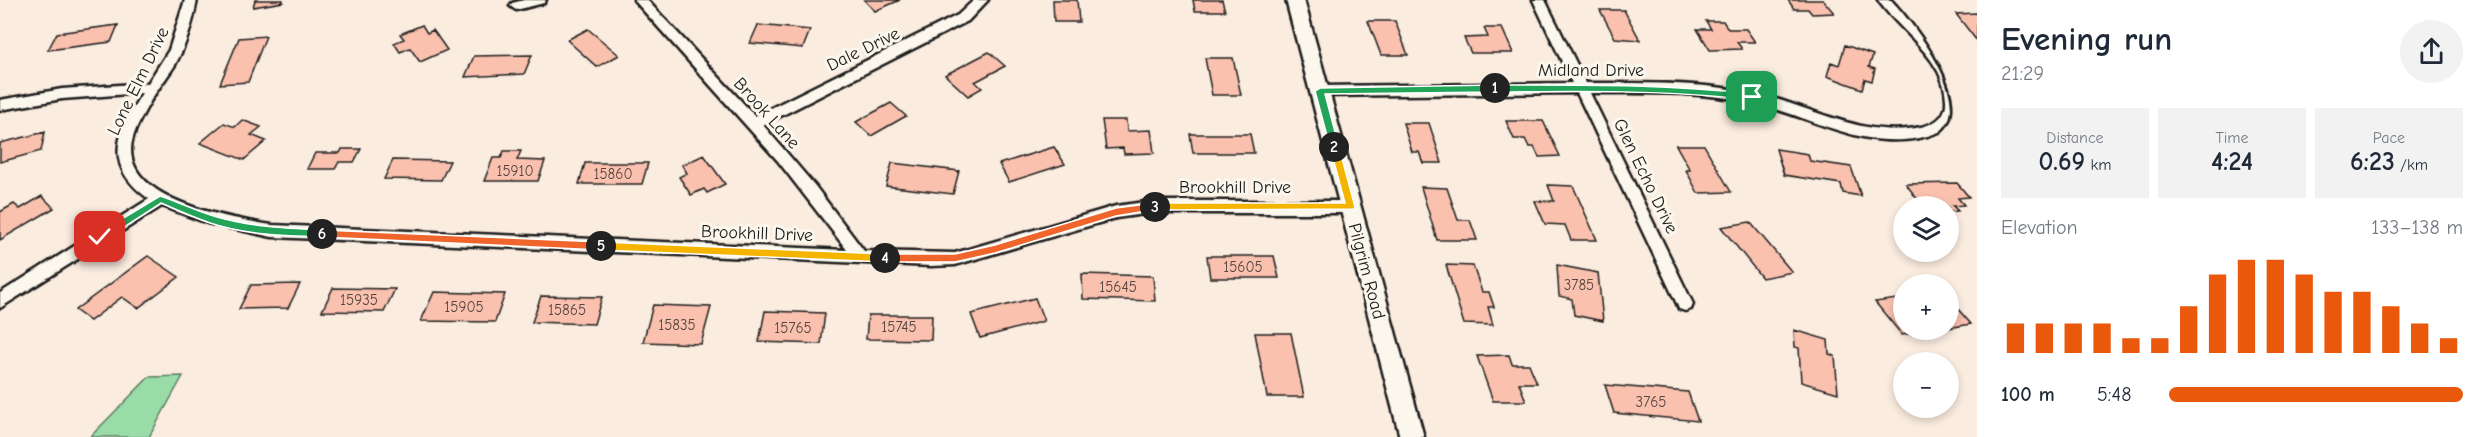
<!DOCTYPE html>
<html lang="en">
<head>
<meta charset="utf-8">
<style>
	:root { --surface:#fff; --page:#f2f2f3; --text:#1f2937; --muted:#747a83; --accent:#ea580c }
	body { margin:0; font-family:"Comic Neue",sans-serif; background:var(--page); color:var(--text); height:100vh; display:flex; flex-direction:column; font-size:22px; white-space:nowrap }
	* { box-sizing:border-box; margin:0 }
	p { font-size:20px; color:var(--muted) }
	.icon { flex:none; width:33px; height:33px; fill:none; stroke:currentColor; stroke-width:2; stroke-linecap:round; stroke-linejoin:round }
	.map { position:relative; flex:1; overflow:hidden }
	.drawer { display:flex; flex-direction:column; background:var(--surface); width:510px }
	.drawer>* { flex:none }
	.fabs { position:absolute; left:1893px; top:196px; display:grid; gap:12px }
	.fabs a { display:grid; place-items:center; width:66px; height:66px; border-radius:50%; background:var(--surface); box-shadow:0 3px 9px #0003; font-size:30px }
	.pin { position:absolute; display:grid; place-items:center; width:51px; height:51px; color:#fff; margin:-26px; border-radius:12px; box-shadow:0 3px 9px #0006 }
	.km { position:absolute; width:30px; height:30px; margin:-15px; border-radius:50%; background:#222; color:#fff; font-size:16px; line-height:30px; text-align:center }
	.round { display:grid; place-items:center; flex:none; width:63px; height:63px; border-radius:32px; background:var(--page) }
	.headline { display:flex; align-items:center; justify-content:space-between; height:102px; padding:0 24px }
	h1 { font-size:33px; font-weight:700; line-height:45px }
	.stats { display:grid; grid-template-columns:repeat(3,1fr); gap:9px; height:102px; padding:6px 24px }
	.stats div { display:grid; align-content:center; border-radius:0px; background:var(--page); text-align:center }
	.stats b { font-size:26px; font-weight:700 }
	.stats small { font-size:16px; font-weight:400 }
	.stats p { font-size:16px }
	.chart { height:168px; padding:12px 24px }
	.chart p { display:flex; justify-content:space-between }
	.chart svg { width:100%; height:108px; margin-top:6px; stroke:var(--accent); stroke-width:6 }
	ul { padding:0 24px; list-style:none; font-size:20px }
	li { display:grid; grid-template-columns:96px 72px 1fr; align-items:center; height:45px }
	li i { height:15px; border-radius:8px; background:var(--accent) }
	main { display:flex; flex:1; min-height:0 }
	.map>svg:first-child { display:block }
	.green { fill:#99dca8; stroke:#5a7c62; stroke-width:1.5 }
	.building { fill:#fac1af; stroke:#1c1c1c; stroke-width:1.5 }
	.lines { fill:none; stroke-linecap:round; stroke-linejoin:round }
	.street-casing { stroke:#1c1c1c; stroke-width:5 }
	.secondary-casing { stroke:#1c1c1c; stroke-width:5 }
	.street { fill:#fbf7ec; fill-rule:evenodd }
	.secondary { fill:#fbf7ec; fill-rule:evenodd }
	.split-1 { fill:#22a559; stroke:#fff; stroke-width:1.5 }
	.split-2 { fill:#22a559; stroke:#fff; stroke-width:1.5 }
	.split-3 { fill:#f5b400; stroke:#fff; stroke-width:1.5 }
	.split-4 { fill:#f0652b; stroke:#fff; stroke-width:1.5 }
	.split-5 { fill:#f5b400; stroke:#fff; stroke-width:1.5 }
	.split-6 { fill:#f0652b; stroke:#fff; stroke-width:1.5 }
	.split-7 { fill:#22a559; stroke:#fff; stroke-width:1.5 }
	.labels { text-anchor:middle; stroke-width:6; stroke-linejoin:round; paint-order:stroke }
	.number-label { font-size:15px; fill:#544541 }
	.street-label { font-size:18px; fill:#1c1c1c; stroke:#fbf7ec }
</style>
</head>
<body>
<main>
<div class="map">
<svg width="1977" height="437" viewBox="0 0 1977 437">
	<rect width="100%" height="100%" fill="#fbece0"/>
	<filter id="ink" filterUnits="userSpaceOnUse"><feTurbulence type="fractalNoise" baseFrequency=".0167" numOctaves="2"/><feDisplacementMap in="SourceGraphic" scale="12" xChannelSelector="R" yChannelSelector="G"/><feConvolveMatrix kernelMatrix="1 2 1 2 8 2 1 2 1" color-interpolation-filters="sRGB"/></filter>
	<g filter="url(#ink)">
		<path class="green" d="M183 376 149 437H90L149 377Z"/>
		<path class="building" d="M255 0H283V2L253 7Z
			M864 0H900L875 11Z
			M1053 0H1077L1079 22H1054Z
			M1193 0H1222L1225 11H1195Z
			M1788 0H1823L1834 13 1812 14 1808 9H1794Z
			M1600 10H1624L1640 40 1615 38Z
			M1977 13V41L1956 14Z
			M1368 21H1395L1408 55H1381Z
			M1706 21H1723L1728 29H1746L1755 42H1737L1742 49 1710 50 1697 29H1711Z
			M118 25 111 42 48 50 57 33Z
			M422 25 427 33 433 30 447 50 420 62 410 48 400 52 394 43 404 39 400 34Z
			M758 25 810 30 803 48 750 43Z
			M1484 28H1502L1513 53H1471L1464 38 1488 37Z
			M588 29 619 55 597 67 567 40Z
			M266 36 248 82 220 84 239 38Z
			M1845 45 1873 55 1869 67 1875 69 1872 81 1865 79 1862 89 1827 76 1831 62 1839 65Z
			M989 52 1005 66 975 82 982 88 968 96 945 75Z
			M532 55 524 74 465 77 474 56Z
			M1205 58H1233L1241 95H1212Z
			M891 103 906 116 871 136 856 122Z
			M242 120 261 127 251 135 266 141 244 160 200 143 224 123 235 127Z
			M1102 120H1126L1127 131 1151 130 1154 153 1124 154 1123 148 1106 149Z
			M1506 121H1543L1560 156 1539 157 1534 147H1529L1525 139H1514Z
			M1403 123H1429L1442 163H1423L1419 152H1412Z
			M45 132 41 151 0 162V143Z
			M1190 134H1250L1254 153H1193Z
			M1676 145H1704L1731 192 1698 193 1686 170H1690Z
			M1054 147 1065 164 1009 182 999 164Z
			M342 149H361L354 162H339L335 169H307L315 153H340Z
			M1776 149 1808 154 1810 161 1851 167 1861 196 1843 193 1841 184 1784 175Z
			M504 151H521L517 160 545 161 538 181H484L493 158H501Z
			M704 155 725 184 707 193 704 189 691 195 679 177 687 173 682 165Z
			M393 160 450 161 441 180 384 179Z
			M585 163H648L642 184H579Z
			M892 163 959 171 953 194 886 186Z
			M1957 183 1969 197 1958 198 1964 205 1953 206 1958 211 1948 212V207H1923L1906 184Z
			M1548 185 1573 186 1597 240H1571L1565 225 1545 224 1535 201H1554Z
			M1421 187 1447 188 1458 220H1470L1477 240H1437Z
			M42 196 54 208 0 240V212L14 204 20 209Z
			M1750 222 1792 272 1762 278 1721 227Z
			M148 256 179 277 138 308 122 297 90 321 75 310Z
			M1207 256H1274L1279 278H1210Z
			M1446 265 1473 266 1482 292H1489L1494 307H1488L1493 325 1464 324Z
			M1557 265 1598 273 1603 321 1574 315 1572 299 1559 296Z
			M1082 274 1153 276 1155 301 1083 299Z
			M300 284 288 308 239 309 251 285Z
			M333 288 395 289 384 312 322 311Z
			M434 292 505 294 495 322 421 321Z
			M541 296 602 297 594 324 532 322Z
			M1035 298 1044 321 980 338 971 314Z
			M1904 298V330H1933L1902 335 1875 302Z
			M1948 300H1950L1971 324 1948 328Z
			M653 305 711 307 701 344 643 342Z
			M765 311 825 313 821 344 759 342Z
			M868 315H932L931 340 866 339Z
			M1794 330 1828 340 1829 354 1835 356 1838 393 1801 382 1799 348 1795 347Z
			M1255 333H1291L1304 397H1267Z
			M1509 355 1512 364H1529L1537 383H1519L1526 401H1493L1477 356Z
			M1605 385 1688 392 1698 421 1614 413Z"/>
		<g class="lines">
			<defs>
				<path id="street" d="M185 0H197C193 23 186 45 175 65 166 79 155 92 147 107 140 120 131 136 131 150 131 202 233 219 272 225L847 250 778 161 634 0H647L755 116 958 15 974 0H988L968 21 763 125 815 186 864 251 955 253 1116 206 1152 201H1350L1355 203 1357 207 1355 211 1350 213H1152L1116 218 955 265 931 266 272 237 207 223 162 206 0 308V293L149 199C103 166 116 135 142 93L62 99 0 110V100L62 89 148 83 169 50Z
					M524 0H546L544 3 516 10 510 6 512 3Z
					M1533 0H1545L1586 83C1634 83 1683 82 1731 89 1746 92 1761 94 1776 99 1823 113 1870 138 1921 127 1935 124 1947 116 1946 100 1945 58 1899 31 1878 0H1891C1914 24 1977 105 1939 132 1915 142 1888 142 1863 137 1824 129 1788 110 1749 102 1697 91 1643 93 1590 93L1693 304 1691 309 1685 311 1679 309 1677 304 1577 93 1320 96 1313 91 1320 86 1572 83Z"/>
				<path id="secondary" d="M1286 0H1304L1424 437H1400Z"/>
			</defs>
			<use href="#street" class="street-casing"/>
			<use href="#secondary" class="secondary-casing"/>
			<use href="#street" class="street"/>
			<use href="#secondary" class="secondary"/>
		</g>
	</g>
	<path class="split-1" d="M1495 85C1581 85 1667 84 1752 94L1757 97 1752 100C1667 90 1581 91 1495 92L1491 88Z"/>
	<path class="split-2" d="M1495 85 1500 88 1495 92 1325 94 1339 147 1334 150 1330 147 1315 91 1320 88Z"/>
	<path class="split-3" d="M1334 143 1339 147 1355 207 1354 209 1155 210 1150 207 1155 203H1345L1330 147Z"/>
	<path class="split-4" d="M1155 203 1158 204V209L1116 216 995 253 955 262H885L880 258 885 254H955L995 245 1116 208Z"/>
	<path class="split-5" d="M601 242 885 254 890 258 885 262 601 250 596 246Z"/>
	<path class="split-6" d="M322 230 601 242 606 246 601 250 322 237 318 234Z"/>
	<path class="split-7" d="M160 196C179 202 198 212 217 217 252 227 287 228 322 230L327 234 322 237C285 236 246 235 210 223 193 217 177 210 161 203L104 240H97V234Z"/>
	<g class="labels">
		<g class="number-label">
			<text x="515" y="176">15910</text>
			<text x="613" y="179">15860</text>
			<text x="1243" y="272">15605</text>
			<text x="1579" y="290">3785</text>
			<text x="1118" y="292">15645</text>
			<text x="359" y="305">15935</text>
			<text x="464" y="312">15905</text>
			<text x="567" y="315">15865</text>
			<text x="677" y="330">15835</text>
			<text x="899" y="332">15745</text>
			<text x="793" y="333">15765</text>
			<text x="1651" y="407">3765</text>
		</g>
		<g class="street-label">
			<text transform="translate(863 49) rotate(-26)" y="6">Dale Drive</text>
			<text x="1591" y="76">Midland Drive</text>
			<text transform="translate(138 81) rotate(-64)" y="6">Lone Elm Drive</text>
			<text transform="translate(767 113) rotate(48)" y="6">Brook Lane</text>
			<text transform="translate(1646 176) rotate(64)" y="6">Glen Echo Drive</text>
			<text x="1235" y="193">Brookhill Drive</text>
			<text transform="translate(757 233) rotate(2)" y="6">Brookhill Drive</text>
			<text transform="translate(1367 271) rotate(75)" y="6">Pilgrim Road</text>
		</g>
	</g>
</svg>
<div class="fabs">
<a><svg class="icon" aria-label="layers" viewBox="0 0 24 24"><path d="M12 4l9 5-9 5-9-5zM3 14l9 5 9-5"/></svg></a>
<a>+</a>
<a>−</a>
</div>
<div class="pin" style="left:1752px;top:97px;background:#1e9e55"><svg class="icon" aria-label="arrive" viewBox="0 0 24 24"><path d="M6 21V4h12l-3 4 3 4H6"/></svg></div>
<div class="pin" style="left:100px;top:237px;background:#d93025"><svg class="icon" aria-label="check" viewBox="0 0 24 24"><path d="M5 12l5 5 9-10"/></svg></div>
<b class="km" style="left:1495px;top:88px">1</b>
<b class="km" style="left:1334px;top:147px">2</b>
<b class="km" style="left:1155px;top:207px">3</b>
<b class="km" style="left:885px;top:258px">4</b>
<b class="km" style="left:601px;top:246px">5</b>
<b class="km" style="left:322px;top:234px">6</b>
</div>
<section class="drawer">
<div class="headline"><div><h1>Evening run</h1><p>21:29</p></div><a class="round"><svg class="icon" aria-label="share" viewBox="0 0 24 24"><path d="M12 15V3M7 8l5-5 5 5M5 13v7h14v-7"/></svg></a></div>
<div class="stats">
<div><p>Distance</p><b>0.69<small> km</small></b></div>
<div><p>Time</p><b>4:24</b></div>
<div><p>Pace</p><b>6:23<small> /km</small></b></div>
</div>
<div class="chart"><p><span>Elevation</span>133–138 m</p>
<svg viewBox="0 0 160 44" preserveAspectRatio="none"><path d="M5 44V32M15 44V32M25 44V32M35 44V32M45 44V38M55 44V38M65 44V25M75 44V12M85 44V6M95 44V6M105 44V12M115 44V19M125 44V19M135 44V25M145 44V32M155 44V38"/></svg>
</div>
<ul>
<li><b>100 m</b>5:48<i style="width:100%"></i></li>
</ul>
</section>
</main>
</body>
</html>
